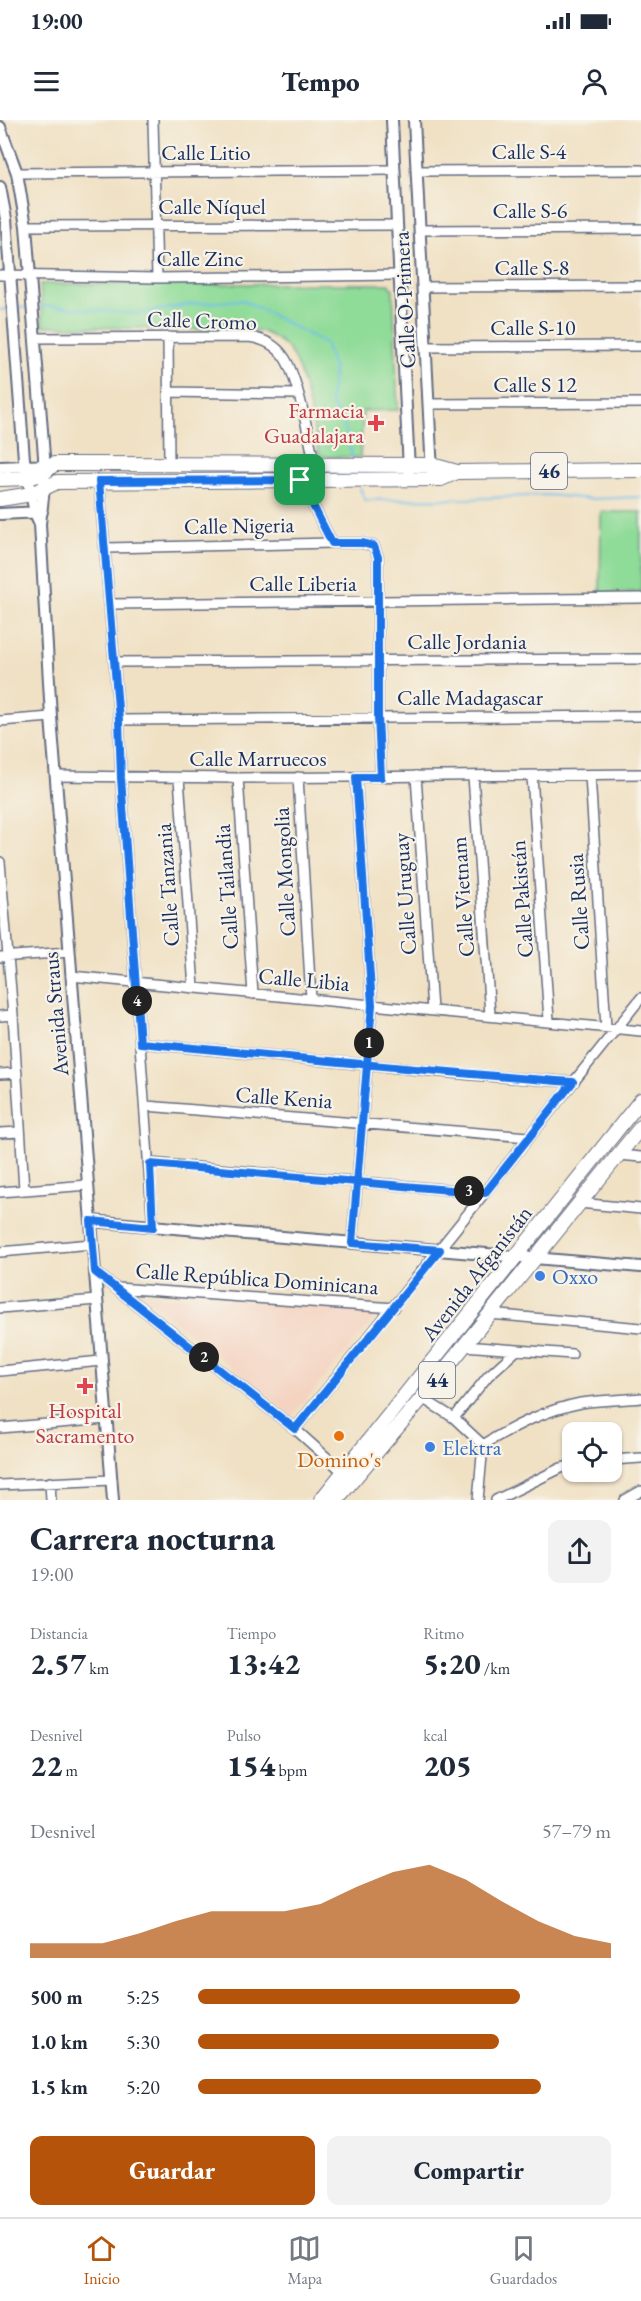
<!DOCTYPE html>
<html lang="es">
<head>
<meta charset="utf-8">
<style>
	:root { --surface:#fff; --page:#f2f2f3; --text:#1f2937; --muted:#747a83; --line:#e0e1e3; --accent:#b45309 }
	body { margin:0; font-family:"EB Garamond",serif; background:var(--page); color:var(--text); height:100vh; display:flex; flex-direction:column; font-size:22px; white-space:nowrap }
	* { box-sizing:border-box; margin:0 }
	p { font-size:20px; color:var(--muted) }
	.icon { flex:none; width:33px; height:33px; fill:none; stroke:currentColor; stroke-width:2; stroke-linecap:round; stroke-linejoin:round }
	.map { position:relative; height:1380px; overflow:hidden }
	.sheet { display:flex; flex-direction:column; background:var(--surface); flex:1 }
	.sheet>* { flex:none }
	.controls { position:absolute; left:562px; top:1302px; display:grid; gap:12px }
	.controls a { display:grid; place-items:center; width:60px; height:60px; border-radius:12px; background:var(--surface); box-shadow:0 2px 4px #0004; font-size:30px }
	.pin { position:absolute; display:grid; place-items:center; width:51px; height:51px; color:#fff; margin:-26px; border-radius:12px; box-shadow:0 3px 9px #0006 }
	.km { position:absolute; width:30px; height:30px; margin:-15px; border-radius:50%; background:#222; color:#fff; font-size:16px; line-height:30px; text-align:center }
	.round { display:grid; place-items:center; flex:none; width:63px; height:63px; border-radius:12px; background:var(--page) }
	.overview { display:flex; align-items:center; justify-content:space-between; height:102px; padding:0 30px }
	h1 { font-size:33px; font-weight:800; line-height:45px }
	.stats { display:grid; grid-template-columns:repeat(3,1fr); gap:9px; height:102px; padding:6px 30px }
	.stats div { display:grid; align-content:center }
	.stats b { font-size:30px; font-weight:800 }
	.stats small { font-size:16px; font-weight:400 }
	.stats p { font-size:16px }
	.chart { height:168px; padding:12px 30px }
	.chart p { display:flex; justify-content:space-between }
	.chart svg { width:100%; height:108px; margin-top:6px; fill:var(--accent); opacity:.7 }
	.button { display:flex; gap:12px; margin-top:auto; padding:12px 30px }
	.button a { flex:1; height:69px; border-radius:12px; background:var(--accent); color:#fff; font-size:24px; font-weight:800; line-height:69px; text-align:center }
	.button a+a { background:var(--page); color:var(--text) }
	ul { padding:0 30px; list-style:none; font-size:20px }
	li { display:grid; grid-template-columns:96px 72px 1fr; align-items:center; height:45px }
	li i { height:15px; border-radius:8px; background:var(--accent) }
	.status { display:flex; justify-content:space-between; align-items:center; height:42px; padding:0 30px; background:var(--surface); direction:ltr }
	.status svg { height:16px; fill:currentColor }
	header { display:flex; justify-content:space-between; align-items:center; height:78px; padding:0 30px; background:var(--surface); font-size:27px; font-weight:800 }
	.menu { display:flex; justify-content:space-around; align-items:center; height:84px; border-top:2px solid var(--line); background:var(--surface); font-size:16px; color:var(--muted) }
	.menu a { display:grid; justify-items:center; gap:3px }
	.menu .active { color:var(--accent) }
	.map>svg:first-child { display:block }
	.built { fill:#f4d3c1 }
	.green { fill:#8fdb98; stroke:#55857b; stroke-width:1.5 }
	.lines { fill:none; stroke-linecap:round; stroke-linejoin:round }
	.stream { stroke:#6ebde8; stroke-width:2 }
	.minor-casing { stroke:#666d82; stroke-width:12 }
	.tertiary-casing { stroke:#666d82; stroke-width:14 }
	.primary-casing { stroke:#666d82; stroke-width:16 }
	.minor { stroke:#fff; stroke-width:9 }
	.tertiary { stroke:#fff; stroke-width:10 }
	.primary { stroke:#fff; stroke-width:14 }
	.route-casing { stroke:#fff; stroke-width:12 }
	.route { stroke:#1a73e8; stroke-width:8 }
	.health-dot { fill:#e0444e; stroke:#f7f3e8; stroke-width:2 }
	.shop-dot { fill:#3f7fe0; stroke:#f7f3e8; stroke-width:2 }
	.food-dot { fill:#e8710a; stroke:#f7f3e8; stroke-width:2 }
	.labels { text-anchor:middle; stroke-width:4.5; stroke-linejoin:round; paint-order:stroke }
	.shield { fill:#f7f3e8; stroke:#5d6a87; stroke-width:1.5 }
	.shield-label { font-size:21px; font-weight:bold; fill:#1b2f5e }
	.street-label { font-size:22px; fill:#1b2f5e; stroke:#f7f3e8 }
	.health-label { font-size:22px; fill:#be3a42; stroke:#f7f3e8; text-anchor:end }
	.shop-label { font-size:22px; fill:#366cbe; stroke:#f7f3e8; text-anchor:start }
	.food-label { font-size:22px; fill:#c56008; stroke:#f7f3e8 }
</style>
</head>
<body>
<div class="status"><b>19:00</b><svg viewBox="0 0 49 12"><path d="M0 12V9h3v3zM5 12V6h3v6zM10 12V3h3v9zM15 12V0h3v12zM26 1h20v11H26zM47 4h2v5h-2z"/></svg></div>
<header><svg class="icon" aria-label="menu" viewBox="0 0 24 24"><path d="M4 6h16M4 12h16M4 18h16"/></svg>Tempo<svg class="icon" aria-label="person" viewBox="0 0 24 24"><circle cx="12" cy="8" r="4"/><path d="M4 21q1-7 8-7t8 7"/></svg></header>
<div class="map">
<svg width="641" height="1380" viewBox="0 0 641 1380">
	<rect width="100%" height="100%" fill="#f7f3e8"/>
	<filter id="ink" filterUnits="userSpaceOnUse"><feTurbulence type="fractalNoise" baseFrequency=".0167" numOctaves="2"/><feDisplacementMap in="SourceGraphic" scale="12" xChannelSelector="R" yChannelSelector="G"/><feConvolveMatrix kernelMatrix="1 2 1 2 8 2 1 2 1" color-interpolation-filters="sRGB"/></filter>
	<filter id="wash" filterUnits="userSpaceOnUse"><feTurbulence type="fractalNoise" baseFrequency=".008" numOctaves="4" result="noise"/><feDisplacementMap in="SourceGraphic" scale="24" xChannelSelector="R" yChannelSelector="G"/><feGaussianBlur stdDeviation="1.35" result="paint"/><feColorMatrix in="noise" values="0 0 0 0 0 0 0 0 0 0 0 0 0 0 0 0 0 1.4 0 .05"/><feComposite in="paint" operator="in"/></filter>
	<g filter="url(#wash)">
		<rect width="100%" height="100%" fill="#f0e1c4"/>
		<path class="built" d="M142 1175 382 1190 292 1296Z"/>
		<path class="green" d="M40 164H389L393 169 398 290 363 291 360 337H320C313 309 306 260 293 237 287 224 273 216 261 211L43 206Z
			M601 392H641V472L600 473Z"/>
		<g class="lines">
			<path class="stream" d="M36 187 49 186 136 194 193 184 243 180 325 223 334 249 330 281 344 305 353 339
				M18 188 30 187
				M0 190 9 189
				M360 368 365 380 467 379 548 375 591 379 641 377"/>
		</g>
	</g>
	<g filter="url(#ink)">
		<g class="lines">
			<defs>
				<path id="minor" d="M153 0 157 158
					M417 51 641 50
					M17 53 394 50
					M26 106 397 105
					M420 110 641 109
					M0 155 157 158 399 155
					M423 167 641 166
					M168 217 169 344
					M35 218 249 217C264 219 276 225 284 237 298 256 309 320 315 345
					M425 227 641 226
					M168 272 298 274
					M430 284 641 283
					M300 360 332 423
					M99 361 119 600 121 658 153 1107
					M106 428 332 423H361L374 426 378 437V597L381 657
					M110 484 641 478
					M114 542 641 539
					M119 600 641 596
					M0 601 51 597
					M590 655 606 907
					M56 656 238 658 641 654
					M416 656 432 890
					M473 656 490 895
					M532 656 549 900
					M298 657 311 879
					M179 658 194 868
					M238 658 253 874
					M0 742 13 895 24 1069
					M0 837 69 832
					M71 856 641 911
					M0 896 13 895
					M140 923 473 955 573 962
					M0 954 17 953
					M146 986 528 1017
					M0 1013 20 1012
					M619 1035 641 1037
					M150 1043 485 1073
					M0 1072 88 1065
					M579 1083 641 1089
					M352 1123 372 885 356 657
					M0 1132 92 1124
					M95 1152 295 1309 343 1352
					M117 1168 394 1188
					M0 1188 97 1180
					M490 1194 641 1208
					M464 1226 572 1234
					M0 1251 101 1241
					M422 1278 454 1298 483 1325 478 1380
					M454 1298 488 1256 517 1230
					M0 1308 106 1299
					M295 1309 641 878
					M483 1325C514 1306 545 1290 581 1283 600 1280 621 1280 641 1278
					M612 1340 641 1338
					M50 1362 51 1380
					M0 1365 112 1360
					M496 1380 561 1348 573 1345
					M625 1380 641 1371"/>
				<path id="tertiary" d="M392 0 409 350
					M414 0 432 353
					M0 7 17 53 26 106 44 336V368L40 404 51 597 113 1380
					M0 67 6 99 24 339 35 393 40 404
					M0 347 51 345
					M0 394 42 392
					M91 1101 641 1147"/>
				<path id="primary" d="M0 359 28 358 44 353 54 344H76L432 345 457 352 641 350
					M0 379 32 374 57 362 441 359 457 352
					M321 1380 641 980
					M336 1380 422 1278 641 1007"/>
			</defs>
			<use href="#minor" class="minor-casing"/>
			<use href="#tertiary" class="tertiary-casing"/>
			<use href="#primary" class="primary-casing"/>
			<use href="#minor" class="minor"/>
			<use href="#tertiary" class="tertiary"/>
			<use href="#primary" class="primary"/>
		</g>
	</g>
	<g class="lines" filter="url(#ink)">
		<defs>
			<path id="route" d="M300 360 332 423H362L374 426 378 437V597L381 657H356L372 885 352 1123 440 1130 295 1309 95 1152 91 1101 153 1107 150 1044 485 1073 573 962C429 952 284 936 140 923L121 658 119 600 99 361 300 360"/>
		</defs>
		<use href="#route" class="route-casing"/>
		<use href="#route" class="route"/>
	</g>
	<g class="health-dot">
		<path d="M373 294h6v6h6v6h-6v6h-6v-6h-6v-6h6z"/>
		<path d="M82 1257h6v6h6v6h-6v6h-6v-6h-6v-6h6z"/>
	</g>
	<g class="shop-dot">
		<circle cx="540" cy="1156" r="6"/>
		<circle cx="430" cy="1327" r="6"/>
	</g>
	<circle class="food-dot" cx="339" cy="1316" r="6"/>
	<g class="labels">
		<g class="shield">
			<rect x="531" y="333" width="36" height="36" rx="4.5"/>
			<rect x="419" y="1242" width="36" height="36" rx="4.5"/>
		</g>
		<g class="shield-label">
			<text x="549" y="358">46</text>
			<text x="437" y="1267">44</text>
		</g>
		<g class="street-label">
			<text x="529" y="39">Calle S-4</text>
			<text x="206" y="40">Calle Litio</text>
			<text x="212" y="94">Calle Níquel</text>
			<text x="530" y="98">Calle S-6</text>
			<text x="200" y="146">Calle Zinc</text>
			<text x="532" y="155">Calle S-8</text>
			<text transform="translate(404 180) rotate(-93)" y="8">Calle O-Primera</text>
			<text transform="translate(202 200) rotate(2)" y="8">Calle Cromo</text>
			<text x="533" y="215">Calle S-10</text>
			<text x="535" y="272">Calle S 12</text>
			<text transform="translate(239 405) rotate(-1)" y="8">Calle Nigeria</text>
			<text x="303" y="471">Calle Liberia</text>
			<text x="467" y="529">Calle Jordania</text>
			<text x="470" y="585">Calle Madagascar</text>
			<text x="258" y="646">Calle Marruecos</text>
			<text transform="translate(284 752) rotate(-93)" y="8">Calle Mongolia</text>
			<text transform="translate(167 765) rotate(-94)" y="8">Calle Tanzania</text>
			<text transform="translate(226 767) rotate(-94)" y="8">Calle Tailandia</text>
			<text transform="translate(404 774) rotate(-94)" y="8">Calle Uruguay</text>
			<text transform="translate(462 777) rotate(-94)" y="8">Calle Vietnam</text>
			<text transform="translate(521 779) rotate(-94)" y="8">Calle Pakistán</text>
			<text transform="translate(578 782) rotate(-94)" y="8">Calle Rusia</text>
			<text transform="translate(304 859) rotate(5)" y="8">Calle Libia</text>
			<text transform="translate(55 894) rotate(-95)" y="8">Avenida Straus</text>
			<text transform="translate(284 977) rotate(4)" y="8">Calle Kenia</text>
			<text transform="translate(476 1153) rotate(-52)" y="8">Avenida Afganistán</text>
			<text transform="translate(257 1158) rotate(4)" y="8">Calle República Dominicana</text>
		</g>
		<g class="health-label">
			<text x="364" y="298">Farmacia<tspan x="364" dy="25">Guadalajara</tspan></text>
			<text x="85" y="1298" text-anchor="middle">Hospital<tspan x="85" dy="25">Sacramento</tspan></text>
		</g>
		<g class="shop-label">
			<text x="552" y="1164">Oxxo</text>
			<text x="442" y="1335">Elektra</text>
		</g>
		<g class="food-label">
			<text x="339" y="1347">Domino's</text>
		</g>
	</g>
</svg>
<div class="controls">
<a><svg class="icon" aria-label="locate" viewBox="0 0 24 24"><circle cx="12" cy="12" r="6"/><path d="M12 2v4M12 18v4M2 12h4M18 12h4"/></svg></a>
</div>
<div class="pin" style="left:300px;top:360px;background:#1e9e55"><svg class="icon" aria-label="arrive" viewBox="0 0 24 24"><path d="M6 21V4h12l-3 4 3 4H6"/></svg></div>
<b class="km" style="left:369px;top:923px">1</b>
<b class="km" style="left:204px;top:1237px">2</b>
<b class="km" style="left:469px;top:1071px">3</b>
<b class="km" style="left:137px;top:881px">4</b>
</div>
<section class="sheet">
<div class="overview"><div><h1>Carrera nocturna</h1><p>19:00</p></div><a class="round"><svg class="icon" aria-label="share" viewBox="0 0 24 24"><path d="M12 15V3M7 8l5-5 5 5M5 13v7h14v-7"/></svg></a></div>
<div class="stats">
<div><p>Distancia</p><b>2.57<small> km</small></b></div>
<div><p>Tiempo</p><b>13:42</b></div>
<div><p>Ritmo</p><b>5:20<small> /km</small></b></div>
</div>
<div class="stats">
<div><p>Desnivel</p><b>22<small> m</small></b></div>
<div><p>Pulso</p><b>154<small> bpm</small></b></div>
<div><p>kcal</p><b>205</b></div>
</div>
<div class="chart"><p><span>Desnivel</span>57–79 m</p>
<svg viewBox="0 0 160 44" preserveAspectRatio="none"><path d="M0 44V38L10 38L20 38L30 34L40 29L50 25L60 25L70 25L80 22L90 15L100 9L110 6L120 12L130 21L140 29L150 35L160 38V44z"/></svg>
</div>
<ul>
<li><b>500 m</b>5:25<i style="width:78%"></i></li>
<li><b>1.0 km</b>5:30<i style="width:73%"></i></li>
<li><b>1.5 km</b>5:20<i style="width:83%"></i></li>
</ul>
<div class="button"><a>Guardar</a><a>Compartir</a></div>
</section>
<nav class="menu">
<a class="active"><svg class="icon" aria-label="home" viewBox="0 0 24 24"><path d="M3 11l9-7 9 7M6 9v11h12V9"/></svg>Inicio</a>
<a><svg class="icon" aria-label="map" viewBox="0 0 24 24"><path d="M3 6l6-2 6 2 6-2v14l-6 2-6-2-6 2zM9 4v14M15 6v14"/></svg>Mapa</a>
<a><svg class="icon" aria-label="saved" viewBox="0 0 24 24"><path d="M7 4h10v16l-5-4-5 4z"/></svg>Guardados</a>
</nav>
</body>
</html>
